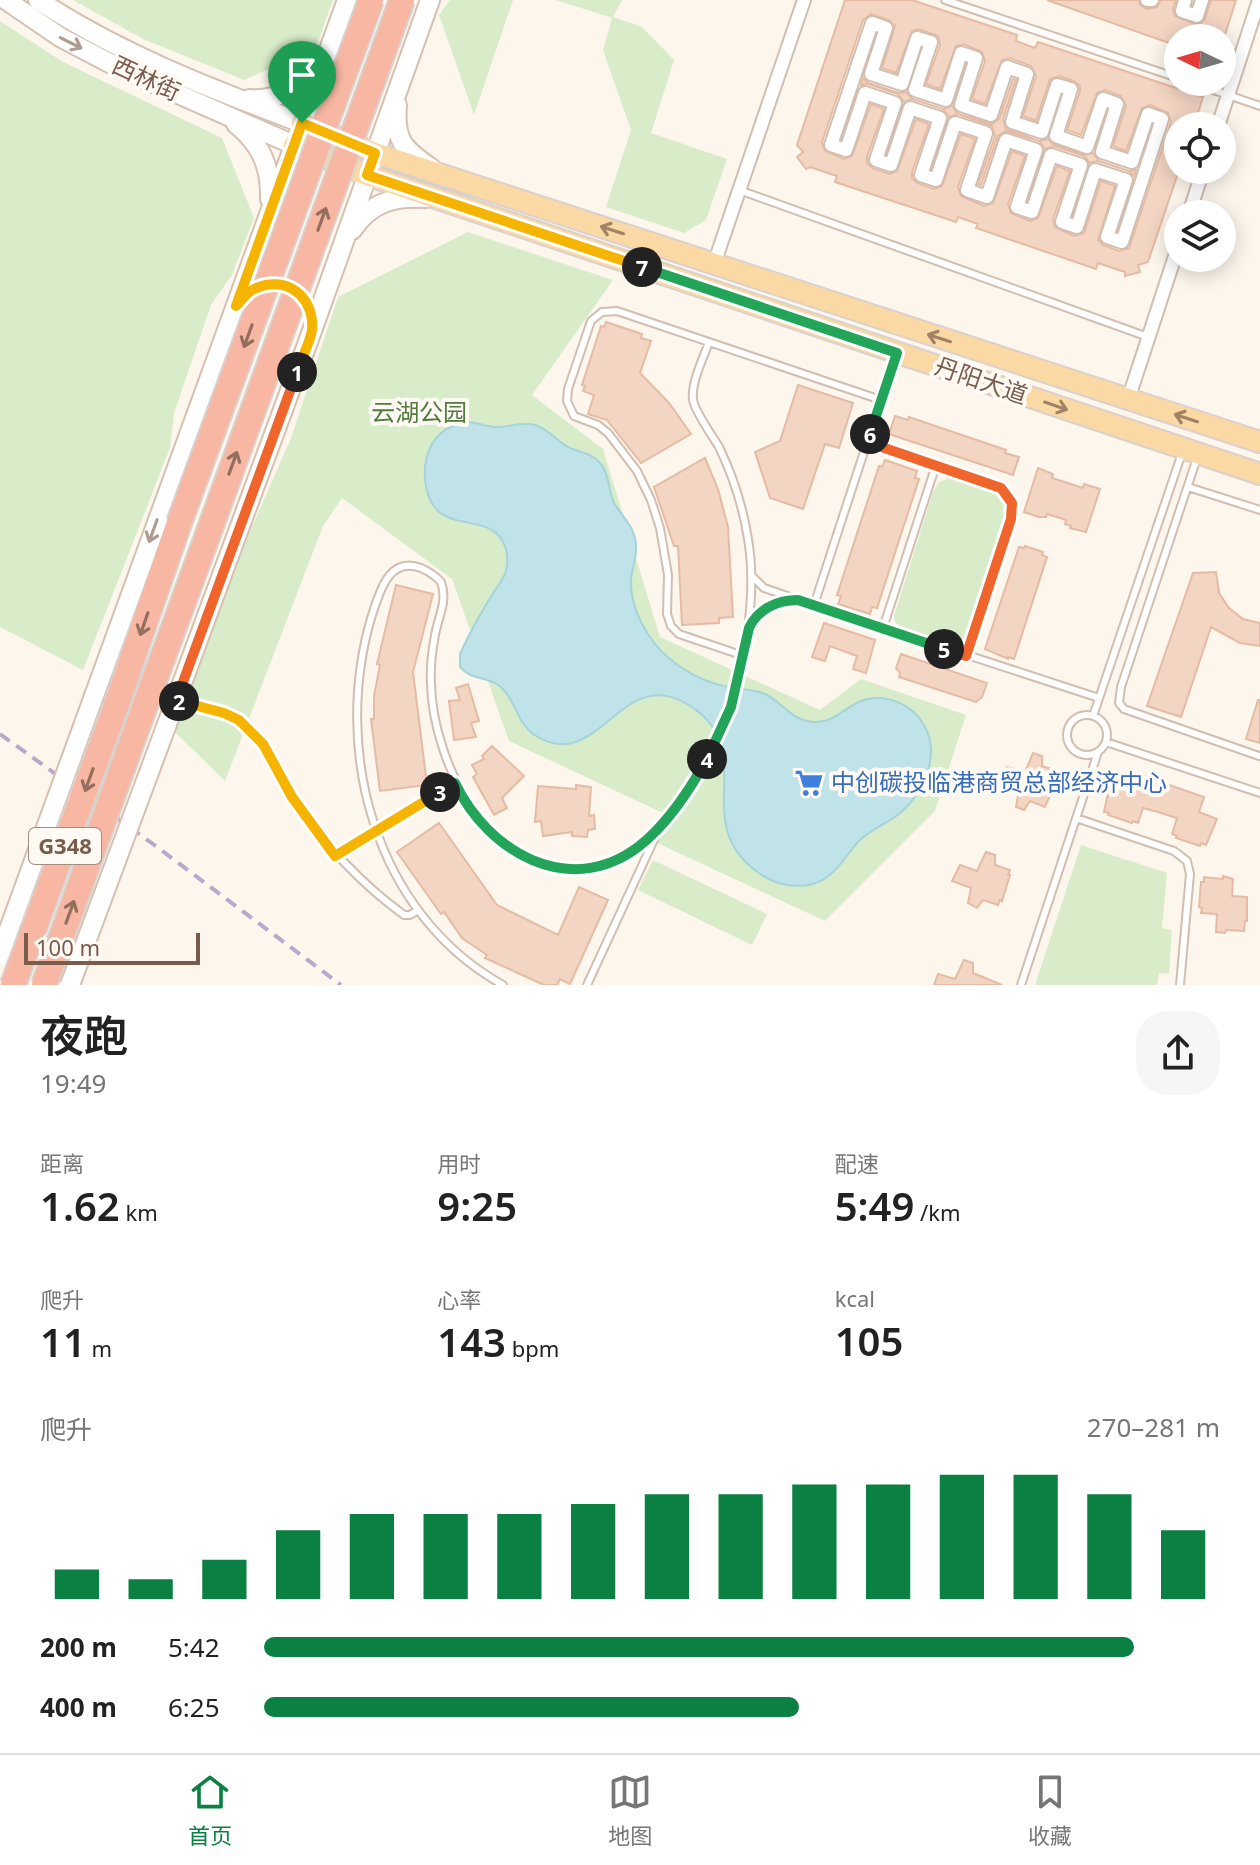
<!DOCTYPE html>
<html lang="zh">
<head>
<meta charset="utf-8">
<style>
	:root { --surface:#fff; --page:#f6f6f6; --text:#222; --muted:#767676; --line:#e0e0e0; --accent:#0b8043 }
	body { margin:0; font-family:"Noto Sans","Noto Sans SC",sans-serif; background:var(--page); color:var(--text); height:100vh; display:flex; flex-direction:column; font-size:30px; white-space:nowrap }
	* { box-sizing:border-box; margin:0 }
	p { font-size:26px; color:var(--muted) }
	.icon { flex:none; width:44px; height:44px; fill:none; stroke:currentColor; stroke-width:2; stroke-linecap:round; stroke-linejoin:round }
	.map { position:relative; height:985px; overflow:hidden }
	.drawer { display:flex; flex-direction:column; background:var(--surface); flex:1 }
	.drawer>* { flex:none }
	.needle { width:52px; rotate:275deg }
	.fabs { position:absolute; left:1164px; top:24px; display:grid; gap:16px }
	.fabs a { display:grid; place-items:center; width:72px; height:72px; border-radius:50%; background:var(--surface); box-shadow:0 4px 20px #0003; font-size:40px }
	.scale { position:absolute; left:24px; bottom:20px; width:176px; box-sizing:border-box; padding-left:8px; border:4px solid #7a5c4d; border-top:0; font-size:22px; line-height:28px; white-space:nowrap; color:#7a5c4d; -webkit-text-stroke:6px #fffaf3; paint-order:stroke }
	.pin { position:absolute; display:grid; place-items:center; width:68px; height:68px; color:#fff; margin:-82px -34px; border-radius:50% 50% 50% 0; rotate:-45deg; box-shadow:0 0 8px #0007 }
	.pin .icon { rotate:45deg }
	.km { position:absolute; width:40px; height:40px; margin:-20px; border-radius:50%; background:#222; color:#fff; font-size:22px; line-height:40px; text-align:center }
	.round { display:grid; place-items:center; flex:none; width:84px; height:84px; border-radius:32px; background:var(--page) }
	.head { display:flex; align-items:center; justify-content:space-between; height:136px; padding:0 40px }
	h1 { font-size:44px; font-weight:600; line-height:60px }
	.metrics { display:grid; grid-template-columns:repeat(3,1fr); gap:12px; height:136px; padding:8px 40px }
	.metrics div { display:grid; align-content:center }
	.metrics b { font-size:40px; font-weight:600 }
	.metrics small { font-size:22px; font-weight:400 }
	.metrics p { font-size:22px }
	.chart { height:224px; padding:16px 40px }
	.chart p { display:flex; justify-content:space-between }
	.chart svg { width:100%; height:144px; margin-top:8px; stroke:var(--accent); stroke-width:6 }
	ul { padding:0 40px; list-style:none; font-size:26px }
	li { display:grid; grid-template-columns:128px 96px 1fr; align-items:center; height:60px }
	li i { height:20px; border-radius:10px; background:var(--accent) }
	.tabs { display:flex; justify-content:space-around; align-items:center; height:112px; border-top:2px solid var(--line); background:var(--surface); font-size:22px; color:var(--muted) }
	.tabs a { display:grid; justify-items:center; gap:4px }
	.tabs .selected { color:var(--accent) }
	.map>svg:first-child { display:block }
	.green { fill:#d8ecc9 }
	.water { fill:#bfe3e8; stroke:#a5d3da; stroke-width:2 }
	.building { fill:#f3d5c3; stroke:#e6bba3; stroke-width:2; fill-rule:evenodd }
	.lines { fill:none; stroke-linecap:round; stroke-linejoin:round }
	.lane-casing { stroke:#d1beb0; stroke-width:10 }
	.street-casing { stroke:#d1beb0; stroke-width:16 }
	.secondary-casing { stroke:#d6c0b0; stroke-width:22 }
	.primary-casing { stroke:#dad1cd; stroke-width:24 }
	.highway-casing { stroke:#dad1cd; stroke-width:28 }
	.lane { stroke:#fff; stroke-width:6 }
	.street { stroke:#fff; stroke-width:12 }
	.secondary { stroke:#fff; stroke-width:18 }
	.primary { stroke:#fbd9a5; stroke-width:20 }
	.highway { stroke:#f7b7a3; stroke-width:24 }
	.rail { stroke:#b9a8c9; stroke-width:4; stroke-dasharray:12 8; stroke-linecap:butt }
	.secondary-bridge-casing { stroke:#d6c0b0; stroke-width:22; stroke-linecap:butt }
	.highway-bridge-casing { stroke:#dad1cd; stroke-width:28; stroke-linecap:butt }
	.secondary-bridge { stroke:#fff; stroke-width:18 }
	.highway-bridge { stroke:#f7b7a3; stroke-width:24 }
	.oneway { stroke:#af9d94 }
	.oneway2 { stroke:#936e5e }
	.oneway3 { stroke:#a18267 }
	.split-1-casing { stroke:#fff; stroke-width:16 }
	.split-2-casing { stroke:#fff; stroke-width:16 }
	.split-3-casing { stroke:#fff; stroke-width:16 }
	.split-4-casing { stroke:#fff; stroke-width:16 }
	.split-5-casing { stroke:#fff; stroke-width:16 }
	.split-6-casing { stroke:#fff; stroke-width:16 }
	.split-7-casing { stroke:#fff; stroke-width:16 }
	.split-8-casing { stroke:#fff; stroke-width:16 }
	.split-1 { stroke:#f5b400; stroke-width:10 }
	.split-2 { stroke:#f0652b; stroke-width:10 }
	.split-3 { stroke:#f5b400; stroke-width:10 }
	.split-4 { stroke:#22a559; stroke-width:10 }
	.split-5 { stroke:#22a559; stroke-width:10 }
	.split-6 { stroke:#f0652b; stroke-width:10 }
	.split-7 { stroke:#22a559; stroke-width:10 }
	.split-8 { stroke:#f5b400; stroke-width:10 }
	.labels { text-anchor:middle; stroke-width:8; stroke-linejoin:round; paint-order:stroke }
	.shield { fill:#fffaf3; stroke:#a28b7f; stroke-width:2 }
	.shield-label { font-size:22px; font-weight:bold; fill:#7a5c4d }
	.street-label { font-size:24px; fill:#7a5c4d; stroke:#fffaf3 }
	.park-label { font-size:24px; fill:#537a41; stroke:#fffaf3 }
	.shop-label { font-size:24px; fill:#366cbe; stroke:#fffaf3; text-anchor:start }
</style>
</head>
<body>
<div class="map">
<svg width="1260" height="985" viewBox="0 0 1260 985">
	<rect width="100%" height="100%" fill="#fdf6ec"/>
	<path class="green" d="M73 0H333L316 48 244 80 143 39Z
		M450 0H513L474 115 439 15Z
		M556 0H622L613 17 642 27 674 60 651 133 727 159 706 220 684 233 606 207 631 130 603 50 612 18Z
		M0 21 63 62 222 138 254 218 232 275 211 305 174 413 170 448 83 670 0 627Z
		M468 232 613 280 532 395 603 449 660 637 820 710 861 679 966 715 935 811 825 921 653 841 665 814 509 741 452 579 342 498 323 526 225 781 175 732 244 545 291 438 338 297Z
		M949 478C968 479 1002 488 1009 507L969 632C968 633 962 641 961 642 949 650 904 631 895 622L894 616 933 492 939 482Z
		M1081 845 1167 873 1162 928 1172 930 1169 974 1159 973 1157 985H1035Z
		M653 860 767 914 752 945 638 890Z"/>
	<path class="water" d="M467 422C476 422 485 426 494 427 508 428 521 421 535 425 549 429 557 442 570 448 582 453 592 453 601 464 610 475 608 490 614 503 623 518 635 527 636 545 637 557 632 568 631 580 630 609 648 641 670 659 688 674 710 684 733 688 745 690 756 689 767 695 784 704 792 721 814 722 835 723 845 706 864 700 887 693 913 705 924 725 941 754 924 793 900 813 888 823 872 829 860 840 850 850 843 863 833 872 812 893 778 888 756 871 692 823 753 759 701 714 622 648 602 781 533 734 517 722 516 702 502 688 490 676 471 681 460 667V654C469 634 480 614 492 595 496 588 502 581 505 574 508 566 508 557 506 549 492 504 432 544 425 480 424 467 426 455 432 444 441 430 451 425 467 422Z"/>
	<path class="building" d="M845 0H912L1017 35 1016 41 1035 48 1038 42 1203 97 1194 126H1178V173L1148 262 1138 265 1140 272 1125 276V272L1098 263 1096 269 976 228 978 224 958 217 956 222 835 182 837 176 810 167 806 169 797 157 803 152 797 145ZM871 14 889 20 895 26 882 68 896 73 912 31 919 29 938 36 940 45 926 84 940 89 956 46 964 44 982 52 985 61 972 99 985 104 1002 60 1010 58 1031 66 1036 76 1023 116 1036 121 1050 79 1059 76 1074 81 1080 86V91L1067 130 1081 135 1097 93 1105 90 1121 96 1126 106 1113 146 1126 151 1142 108 1150 105 1168 113 1171 122 1129 248 1119 251 1103 245 1098 240 1115 186 1101 181 1084 233 1074 236 1055 227 1053 219 1070 171 1057 166 1038 218 1030 221 1011 213 1008 204 1025 156 1012 151 993 203 984 206 961 196 958 187 975 139 961 134 942 186 934 189 917 183 912 178V172L929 124 916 119 897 171 889 174 872 168 867 163V157L884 109 871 104 852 156 844 159 825 151 822 142 863 20Z
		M1047 0H1138L1140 5 1147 9 1157 7 1161 0H1176L1173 9 1175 16 1198 25 1205 19 1211 0H1236L1224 38 1174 37 1172 44Z
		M863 78 868 83 899 93 906 92 912 99 943 109 952 106 958 114 992 124 999 119 1013 79 1016 80 1003 119 1006 129 1039 141 1048 139 1053 144 1084 155 1093 153 1099 161 1129 171 1136 170 1134 176 1129 171 1098 161 1090 163 1084 156 1054 146 1045 149 1039 141 1005 131 998 136 981 185 978 184 995 136 992 126 958 114 949 117 943 109 913 99 904 102 898 94 868 84 861 85Z
		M606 322 642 334 641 338 651 341 640 373 669 403 691 434 641 463 607 420 588 414 594 395 583 391 585 386 582 385 601 326 604 327Z
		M798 385 853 403 839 448 825 444 803 509 770 498 755 452 780 441Z
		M895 416 908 420 909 417 1006 450 1005 453 1019 457 1013 475 889 434Z
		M705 458 718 489 728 527 733 617 719 618V623L682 625 678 546H674L654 487Z
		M885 460 917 471 915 478 919 479 877 608 872 607 870 614 838 604 841 596 837 595 879 466 882 467Z
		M1038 468 1053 474 1052 478 1083 488 1084 484 1100 489 1086 532 1070 528 1071 526 1065 524 1066 520 1047 514 1046 517H1039L1024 512Z
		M1025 546 1043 552 1042 555 1047 557 1014 659 1008 657V659L985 649 1019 547 1024 548Z
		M1216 572 1219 593 1229 608 1243 619 1260 623V646L1240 643 1211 627 1181 717 1147 706 1193 573Z
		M396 585 433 594 413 672 427 785 380 791 371 719H374V696L380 665 377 664Z
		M824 623 875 640 866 673 853 669 857 656 830 646 825 661 812 657Z
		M901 654 987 683 982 697 976 702 899 677 900 673 896 668Z
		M468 684 479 721 471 723 476 737 454 740 449 701 460 700 456 688Z
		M1258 700H1260V743L1246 739Z
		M492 746 524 776 502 798 507 808 494 815 473 777 477 774 472 765 484 759 482 756Z
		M1033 753 1042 756V766L1057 771 1055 776 1058 777 1045 807 1030 801 1024 810 1016 807 1019 789 1000 783 1007 767 1025 772Z
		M1135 773 1204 797 1199 812 1217 819 1206 845 1201 843 1200 846 1176 838 1177 836 1172 834 1177 818 1158 812 1143 808 1138 823 1133 821 1132 823 1108 815 1109 813 1104 812 1110 784 1129 789Z
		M576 785 591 787 589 816 594 815 595 829 588 830 587 837 572 836V832L543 836 541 821 535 822 538 786 576 789Z
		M439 823 497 905 558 935 579 887 608 900 570 984 560 979 557 985H544L485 958 487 955 462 938 444 912 441 914 397 852Z
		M986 852 995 855V865L1010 870 1008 875H1010L1002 901 1000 900 998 905 983 900 977 908 968 903 971 888 952 881 960 865 977 871Z
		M1223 876 1233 879 1232 896 1247 897V921H1245L1244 931 1226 930 1225 933 1216 932 1217 914 1201 913 1202 908 1199 907 1201 882H1204V877L1223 879Z
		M964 960 973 963V973L1002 985H934L938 974 955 979Z"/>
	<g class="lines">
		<defs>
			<path id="lane" d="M945 0 1178 78
				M1190 82 1260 106
				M739 190 1148 337
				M895 357 814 605 1099 698
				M867 442 997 486C1011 493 1015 504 1011 519L966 656
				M1197 458 1121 687 1119 703 1124 709 1259 756
				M1188 487 1260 510
				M753 577 764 588 814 605
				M751 625C759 609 777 601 794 600
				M883 628 936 465
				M744 656 679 634 671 626 667 614 668 575 660 528 651 500 637 471 608 433 598 425 574 416 567 401 568 389 591 321 602 312 617 311 881 400
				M179 702C198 706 221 709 238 720 267 739 275 773 294 800 325 845 360 883 404 915H410L418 910
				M1067 735a20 20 0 1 1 40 0a20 20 0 1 1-40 0Z
				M1093 716 1183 450
				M1106 742 1260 793
				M1076 818 1174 851 1187 861 1190 874 1180 985
				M335 856 455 783
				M503 985C375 914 331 750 372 615 380 591 389 556 421 568 430 572 435 575 441 582 448 601 438 617 435 635 432 651 430 667 431 683 432 763 496 893 595 867 709 836 766 644 748 539 743 507 733 476 719 447 712 435 695 412 693 400 691 382 703 359 709 342
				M587 985 658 831
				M1021 985 1098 752"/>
			<path id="street" d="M1147 0H1152
				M1185 0 1182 11 1197 16 1202 0
				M872 23 886 28 871 74 902 84 917 38 931 42 915 90 946 100 961 53 976 58 961 105 991 115 1007 67 1027 74 1012 122 1042 132 1057 85 1071 89 1056 136 1087 147 1103 99 1117 104 1102 152 1132 162 1148 114 1162 119 1122 242 1107 237 1126 180 1095 170 1077 227 1062 222 1081 165 1051 155 1032 212 1017 207 1036 150 1006 140 987 197 967 190 986 133 955 123 936 180 921 175 940 118 910 108 891 165 876 160 895 103 865 93 846 150 831 145Z
				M1218 126 1259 0
				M1189 214 1203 170
				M714 264 804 0
				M1128 400 1178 247"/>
			<path id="secondary" d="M6 0 60 37 119 68 294 145
				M38 0C120 54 211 89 302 123
				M249 99C279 101 301 88 319 66
				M397 105C394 140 403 149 431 168
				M236 124C261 144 271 167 270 199
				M352 230C371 202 394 196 426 198
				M94 696 347 0
				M167 724 312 331 430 0"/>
			<path id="primary" d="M302 123 375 153 1260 442
				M294 145 367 175 1260 474"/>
			<path id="highway" d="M116 706 179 523
				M142 714 207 537"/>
		</defs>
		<use href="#lane" class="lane-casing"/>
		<use href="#street" class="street-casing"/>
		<use href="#secondary" class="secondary-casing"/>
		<use href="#primary" class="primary-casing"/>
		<use href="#highway" class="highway-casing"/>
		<use href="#lane" class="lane"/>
		<use href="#street" class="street"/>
		<use href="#secondary" class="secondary"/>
		<use href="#primary" class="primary"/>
		<use href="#highway" class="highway"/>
		<path class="rail" d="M0 734 153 844 341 985"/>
		<defs>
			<path id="secondary-bridge" d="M0 954 94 696
				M70 985 167 724"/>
			<path id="highway-bridge" d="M179 523 371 0
				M207 537 402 0
				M13 985 116 706
				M44 985 142 714"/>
		</defs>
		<use href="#secondary-bridge" class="secondary-bridge-casing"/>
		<use href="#highway-bridge" class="highway-bridge-casing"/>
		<use href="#secondary-bridge" class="secondary-bridge"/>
		<use href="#highway-bridge" class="highway-bridge"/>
	</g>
	<defs><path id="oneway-shaft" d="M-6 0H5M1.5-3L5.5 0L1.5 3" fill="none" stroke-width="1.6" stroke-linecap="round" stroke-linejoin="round" transform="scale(2)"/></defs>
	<g class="oneway">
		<use href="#oneway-shaft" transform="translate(71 43) rotate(27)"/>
		<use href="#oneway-shaft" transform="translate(153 531) rotate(110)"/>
	</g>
	<g class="oneway2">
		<use href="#oneway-shaft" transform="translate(322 219) rotate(-70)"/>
		<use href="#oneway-shaft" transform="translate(248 336) rotate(110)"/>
		<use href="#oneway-shaft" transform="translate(233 463) rotate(-70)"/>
		<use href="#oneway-shaft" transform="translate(144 624) rotate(109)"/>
		<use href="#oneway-shaft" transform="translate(89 780) rotate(110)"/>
		<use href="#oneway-shaft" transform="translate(70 912) rotate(-70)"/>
	</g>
	<g class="oneway3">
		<use href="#oneway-shaft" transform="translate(612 230) rotate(-162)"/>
		<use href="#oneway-shaft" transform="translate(939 338) rotate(-162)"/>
		<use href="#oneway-shaft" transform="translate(1056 406) rotate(19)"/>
		<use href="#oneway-shaft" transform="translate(1186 418) rotate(-162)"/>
	</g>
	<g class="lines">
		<defs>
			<path id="split-1" d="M297 372C301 359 310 343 312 330 315 296 285 274 254 289 247 292 242 300 236 306L302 123"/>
			<path id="split-2" d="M179 701H176L297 372"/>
			<path id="split-3" d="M179 701 224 713 239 720 263 744 292 797 335 856 440 792"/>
			<path id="split-4" d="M440 792 455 783C488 852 569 899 638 847 667 825 689 791 707 759"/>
			<path id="split-5" d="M707 759 731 707 749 628C758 609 777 600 798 600L944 649"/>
			<path id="split-6" d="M870 434 867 442 1001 488 1012 503 1011 519 966 656 944 649"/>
			<path id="split-7" d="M642 267 897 353 870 434"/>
			<path id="split-8" d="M302 123 375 153 367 175 642 267"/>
		</defs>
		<use href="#split-1" class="split-1-casing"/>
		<use href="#split-2" class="split-2-casing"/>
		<use href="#split-3" class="split-3-casing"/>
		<use href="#split-4" class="split-4-casing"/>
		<use href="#split-5" class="split-5-casing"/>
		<use href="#split-6" class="split-6-casing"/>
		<use href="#split-7" class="split-7-casing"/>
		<use href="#split-8" class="split-8-casing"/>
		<use href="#split-1" class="split-1"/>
		<use href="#split-2" class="split-2"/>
		<use href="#split-3" class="split-3"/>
		<use href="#split-4" class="split-4"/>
		<use href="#split-5" class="split-5"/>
		<use href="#split-6" class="split-6"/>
		<use href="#split-7" class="split-7"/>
		<use href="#split-8" class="split-8"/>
	</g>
	<defs>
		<symbol id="supermarket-bare" viewBox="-9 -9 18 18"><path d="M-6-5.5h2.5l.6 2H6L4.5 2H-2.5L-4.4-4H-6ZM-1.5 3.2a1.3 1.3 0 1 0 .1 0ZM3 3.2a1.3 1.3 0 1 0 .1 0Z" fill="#3f7fe0" stroke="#fffaf3" stroke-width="2.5" paint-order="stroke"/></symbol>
	</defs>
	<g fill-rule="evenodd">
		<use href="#supermarket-bare" x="789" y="763" width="40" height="40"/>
	</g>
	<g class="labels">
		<rect class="shield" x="29" y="828" width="72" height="36" rx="6"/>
		<g class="shield-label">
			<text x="65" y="854">G348</text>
		</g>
		<g class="street-label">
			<text transform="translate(146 79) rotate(25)" y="8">西林街</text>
			<text transform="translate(981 381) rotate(19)" y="8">丹阳大道</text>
		</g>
		<g class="park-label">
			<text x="419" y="421">云湖公园</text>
		</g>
		<g class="shop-label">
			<text x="831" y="791">中创碳投临港商贸总部经济中心</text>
		</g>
	</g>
</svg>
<div class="fabs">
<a><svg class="needle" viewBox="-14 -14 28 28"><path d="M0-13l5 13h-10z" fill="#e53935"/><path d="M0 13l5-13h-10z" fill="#767676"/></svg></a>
<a><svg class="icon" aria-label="locate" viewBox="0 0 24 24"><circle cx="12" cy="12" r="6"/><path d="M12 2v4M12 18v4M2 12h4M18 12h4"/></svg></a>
<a><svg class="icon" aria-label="layers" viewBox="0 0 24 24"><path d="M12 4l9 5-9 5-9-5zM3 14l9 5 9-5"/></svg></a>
</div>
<div class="scale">100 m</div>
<div class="pin" style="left:302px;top:123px;background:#1e9e55"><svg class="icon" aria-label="arrive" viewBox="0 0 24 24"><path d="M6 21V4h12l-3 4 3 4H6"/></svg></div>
<b class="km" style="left:297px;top:372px">1</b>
<b class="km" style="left:179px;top:701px">2</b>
<b class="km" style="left:440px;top:792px">3</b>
<b class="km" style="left:707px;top:759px">4</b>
<b class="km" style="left:944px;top:649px">5</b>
<b class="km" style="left:870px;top:434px">6</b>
<b class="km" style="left:642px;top:267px">7</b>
</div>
<section class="drawer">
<div class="head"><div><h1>夜跑</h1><p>19:49</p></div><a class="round"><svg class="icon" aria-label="share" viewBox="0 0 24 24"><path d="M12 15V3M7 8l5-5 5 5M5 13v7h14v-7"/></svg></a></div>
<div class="metrics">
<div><p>距离</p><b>1.62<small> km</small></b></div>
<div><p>用时</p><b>9:25</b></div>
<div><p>配速</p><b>5:49<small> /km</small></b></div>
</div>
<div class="metrics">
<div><p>爬升</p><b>11<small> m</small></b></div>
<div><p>心率</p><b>143<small> bpm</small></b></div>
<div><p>kcal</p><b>105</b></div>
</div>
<div class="chart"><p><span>爬升</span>270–281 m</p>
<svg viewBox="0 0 160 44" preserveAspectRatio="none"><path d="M5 44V35M15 44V38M25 44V32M35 44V23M45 44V18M55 44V18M65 44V18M75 44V15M85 44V12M95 44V12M105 44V9M115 44V9M125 44V6M135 44V6M145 44V12M155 44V23"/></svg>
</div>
<ul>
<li><b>200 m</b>5:42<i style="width:91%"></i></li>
<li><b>400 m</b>6:25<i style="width:56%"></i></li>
</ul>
</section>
<nav class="tabs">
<a class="selected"><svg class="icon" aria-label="home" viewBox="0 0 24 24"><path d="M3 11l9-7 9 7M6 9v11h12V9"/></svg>首页</a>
<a><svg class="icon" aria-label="map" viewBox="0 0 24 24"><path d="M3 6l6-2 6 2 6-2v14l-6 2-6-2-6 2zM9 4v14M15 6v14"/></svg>地图</a>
<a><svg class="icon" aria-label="saved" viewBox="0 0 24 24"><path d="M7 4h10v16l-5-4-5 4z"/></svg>收藏</a>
</nav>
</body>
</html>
